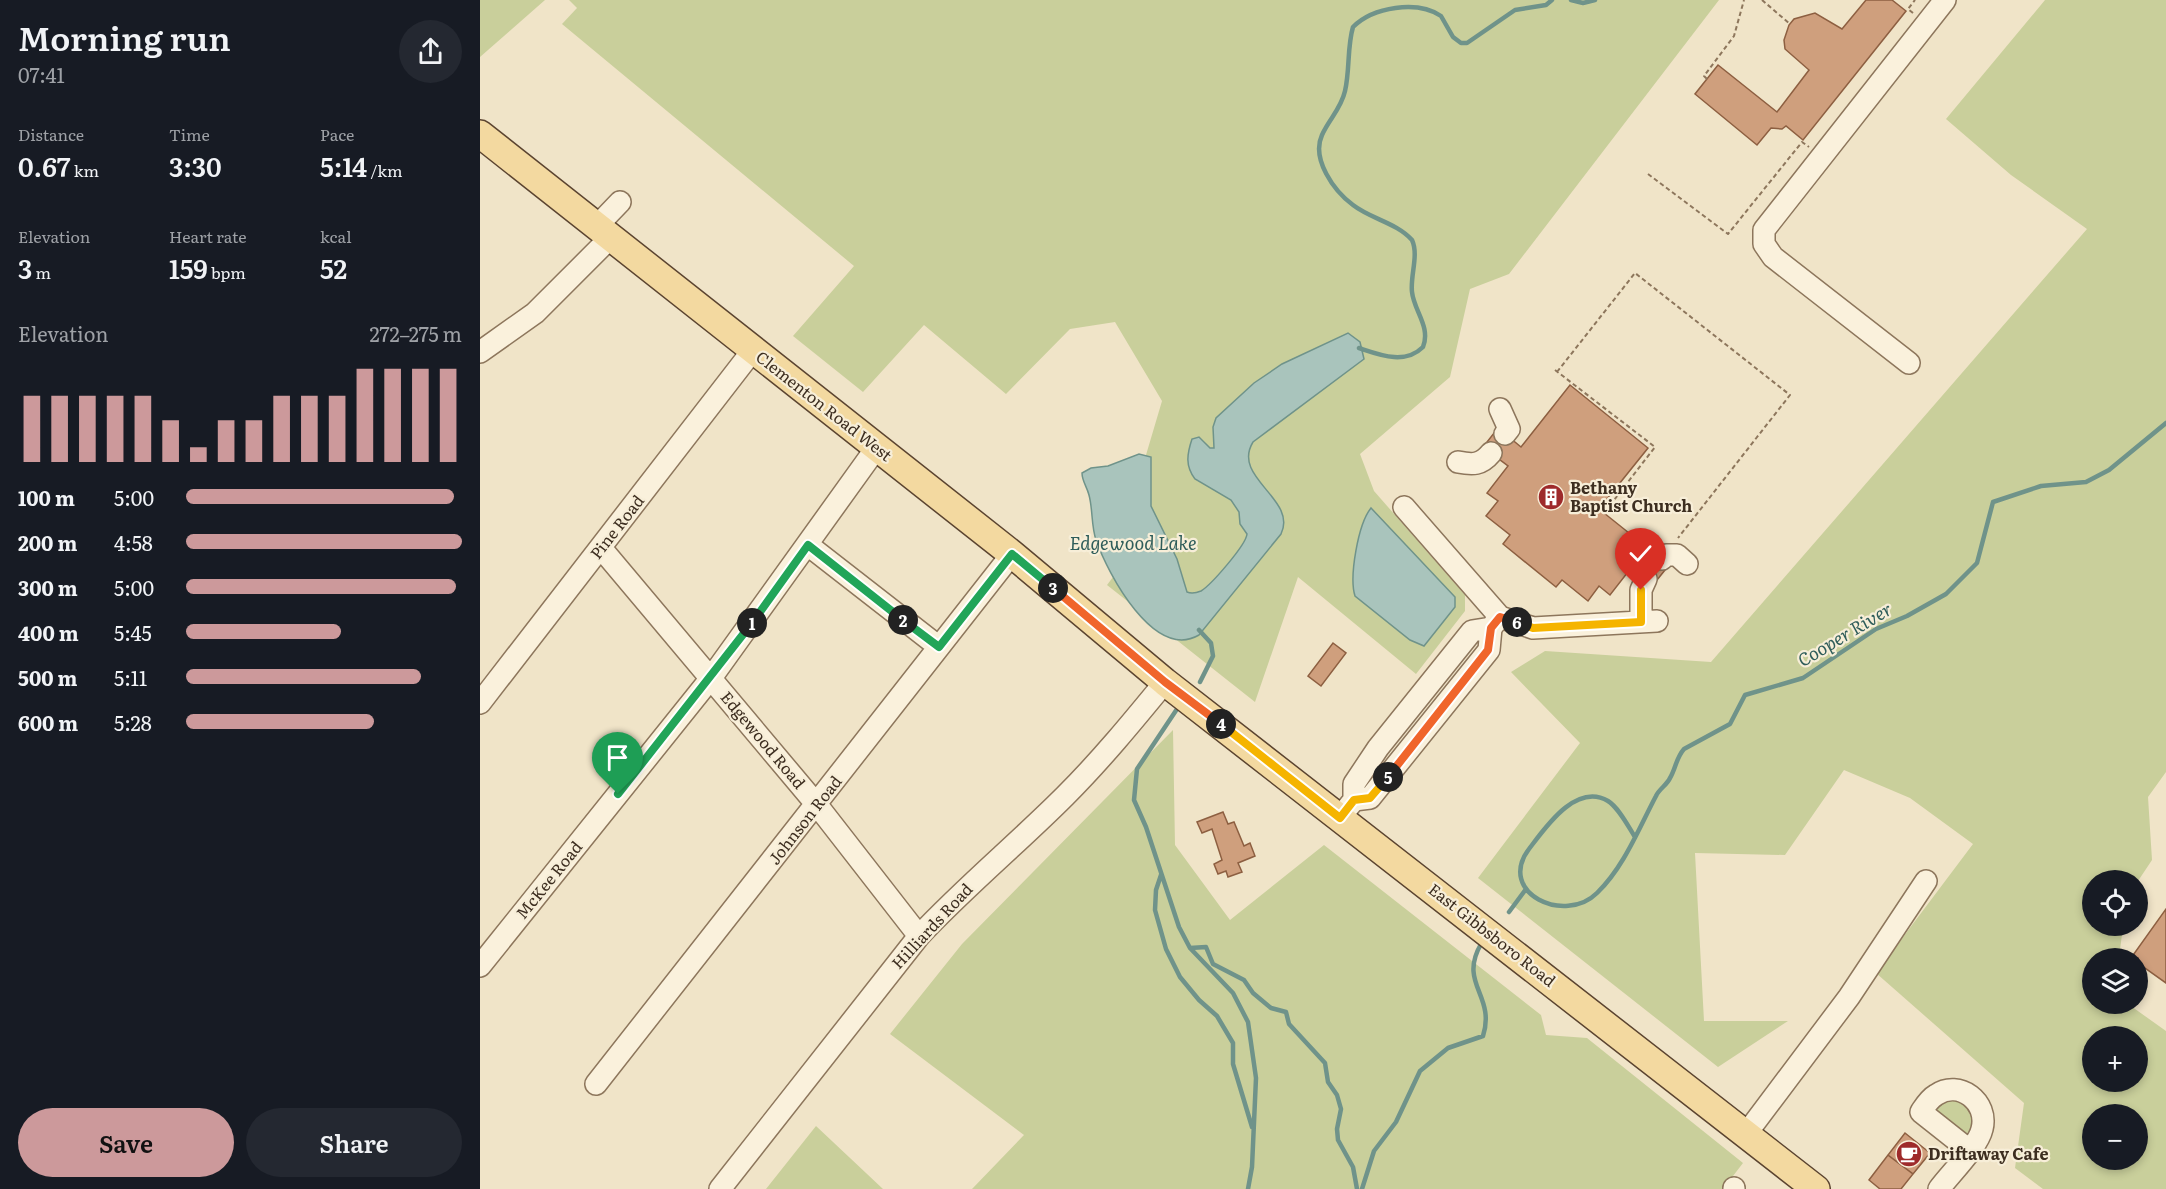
<!DOCTYPE html>
<html lang="en">
<head>
<meta charset="utf-8">
<style>
	:root { --surface:#171b24; --page:#242831; --text:#f1f3f6; --muted:#9ea1a6; --accent:#cc999b }
	body { margin:0; font-family:Literata,serif; background:var(--page); color:var(--text); height:100vh; display:flex; flex-direction:column; font-size:22px; white-space:nowrap }
	* { box-sizing:border-box; margin:0 }
	p { font-size:20px; color:var(--muted) }
	.icon { flex:none; width:33px; height:33px; fill:none; stroke:currentColor; stroke-width:2; stroke-linecap:round; stroke-linejoin:round }
	.map { position:relative; flex:1; overflow:hidden }
	.details { display:flex; flex-direction:column; background:var(--surface); width:480px }
	.details>* { flex:none }
	.fabs { position:absolute; left:1602px; top:870px; display:grid; gap:12px }
	.fabs a { display:grid; place-items:center; width:66px; height:66px; border-radius:50%; background:var(--surface); box-shadow:0 3px 9px #0003; font-size:30px }
	.pin { position:absolute; display:grid; place-items:center; width:51px; height:51px; color:#fff; margin:-62px -26px; border-radius:50% 50% 50% 0; rotate:-45deg; box-shadow:0 0 6px #0007 }
	.pin .icon { rotate:45deg }
	.km { position:absolute; width:30px; height:30px; margin:-15px; border-radius:50%; background:#222; color:#fff; font-size:16px; line-height:30px; text-align:center }
	.round { display:grid; place-items:center; flex:none; width:63px; height:63px; border-radius:32px; background:var(--page) }
	.summary { display:flex; align-items:center; justify-content:space-between; height:102px; padding:0 18px }
	h1 { font-size:33px; font-weight:600; line-height:45px }
	.stats { display:grid; grid-template-columns:repeat(3,1fr); gap:9px; height:102px; padding:6px 18px }
	.stats div { display:grid; align-content:center }
	.stats b { font-size:26px; font-weight:600 }
	.stats small { font-size:16px; font-weight:400 }
	.stats p { font-size:16px }
	.chart { height:168px; padding:12px 18px }
	.chart p { display:flex; justify-content:space-between }
	.chart svg { width:100%; height:108px; margin-top:6px; stroke:var(--accent); stroke-width:6 }
	.button { display:flex; gap:12px; margin-top:auto; padding:12px 18px }
	.button a { flex:1; height:69px; border-radius:36px; background:var(--accent); color:#111; font-size:24px; font-weight:600; line-height:69px; text-align:center }
	.button a+a { background:var(--page); color:var(--text) }
	ul { padding:0 18px; list-style:none; font-size:20px }
	li { display:grid; grid-template-columns:96px 72px 1fr; align-items:center; height:45px }
	li i { height:15px; border-radius:8px; background:var(--accent) }
	main { display:flex; flex:1; min-height:0 }
	.map>svg:first-child { display:block }
	.green { fill:#c9cf9b; fill-rule:evenodd }
	.water { fill:#a9c4bc; stroke:#6f938a; stroke-width:1.5 }
	.lines { fill:none; stroke-linecap:round; stroke-linejoin:round }
	.stream { stroke:#6f938a; stroke-width:4.5 }
	.building { fill:#cf9f7d; stroke:#8d5f41; stroke-width:1.5 }
	.minor-casing { stroke:#8d765c; stroke-width:24 }
	.major-casing { stroke:#5b4430; stroke-width:30 }
	.path { stroke:#8d765c; stroke-width:2; stroke-dasharray:4.5 3; stroke-linecap:butt }
	.minor { stroke:#faf1dc; stroke-width:21 }
	.major { stroke:#f3d9a0; stroke-width:27 }
	.split-1-casing { stroke:#fff; stroke-width:12 }
	.split-2-casing { stroke:#fff; stroke-width:12 }
	.split-3-casing { stroke:#fff; stroke-width:12 }
	.split-4-casing { stroke:#fff; stroke-width:12 }
	.split-5-casing { stroke:#fff; stroke-width:12 }
	.split-6-casing { stroke:#fff; stroke-width:12 }
	.split-7-casing { stroke:#fff; stroke-width:12 }
	.split-1 { stroke:#22a559; stroke-width:8 }
	.split-2 { stroke:#22a559; stroke-width:8 }
	.split-3 { stroke:#22a559; stroke-width:8 }
	.split-4 { stroke:#f0652b; stroke-width:8 }
	.split-5 { stroke:#f5b400; stroke-width:8 }
	.split-6 { stroke:#f0652b; stroke-width:8 }
	.split-7 { stroke:#f5b400; stroke-width:8 }
	.labels { text-anchor:middle; stroke-width:4.5; stroke-linejoin:round; paint-order:stroke }
	.street-label { font-size:16px; fill:#3d2e20; stroke:#f7eed8 }
	.poi-label { font-size:16px; font-weight:bold; fill:#3d2e20; stroke:#f7eed8; text-anchor:start }
	.water-label { font-size:18px; font-style:italic; fill:#2f5d5a; stroke:#f7eed8 }
</style>
</head>
<body>
<main>
<section class="details">
<div class="summary"><div><h1>Morning run</h1><p>07:41</p></div><a class="round"><svg class="icon" aria-label="share" viewBox="0 0 24 24"><path d="M12 15V3M7 8l5-5 5 5M5 13v7h14v-7"/></svg></a></div>
<div class="stats">
<div><p>Distance</p><b>0.67<small> km</small></b></div>
<div><p>Time</p><b>3:30</b></div>
<div><p>Pace</p><b>5:14<small> /km</small></b></div>
</div>
<div class="stats">
<div><p>Elevation</p><b>3<small> m</small></b></div>
<div><p>Heart rate</p><b>159<small> bpm</small></b></div>
<div><p>kcal</p><b>52</b></div>
</div>
<div class="chart"><p><span>Elevation</span>272–275 m</p>
<svg viewBox="0 0 160 44" preserveAspectRatio="none"><path d="M5 44V17M15 44V17M25 44V17M35 44V17M45 44V17M55 44V27M65 44V38M75 44V27M85 44V27M95 44V17M105 44V17M115 44V17M125 44V6M135 44V6M145 44V6M155 44V6"/></svg>
</div>
<ul>
<li><b>100 m</b>5:00<i style="width:97%"></i></li>
<li><b>200 m</b>4:58<i style="width:100%"></i></li>
<li><b>300 m</b>5:00<i style="width:98%"></i></li>
<li><b>400 m</b>5:45<i style="width:56%"></i></li>
<li><b>500 m</b>5:11<i style="width:85%"></i></li>
<li><b>600 m</b>5:28<i style="width:68%"></i></li>
</ul>
<div class="button"><a>Save</a><a>Share</a></div>
</section>
<div class="map">
<svg width="1686" height="1189" viewBox="0 0 1686 1189">
	<rect width="100%" height="100%" fill="#f0e4c8"/>
	<path class="green" d="M0 0H65L0 57Z
		M89 0H1239L1029 274 990 289 970 377 880 454 894 491 985 595V611L936 674 818 577 775 702 627 585 633 577 602 473 666 455 682 401 635 322 590 329 526 394 444 325 383 392 313 336 374 266 82 24 97 8Z
		M1565 0H1686V772L1668 797 1672 860 1658 881 1612 880V926H1643L1639 958H1612V1004H1648L1686 1031V1189H1563L1535 1168 1544 1103 1396 973 1493 844 1430 798 1364 770 1305 855 1215 853 1224 1021H1308L1238 1067 998 878 1100 743 1031 672 1065 651 1231 662 1607 229 1531 175 1466 119ZM1612 1036H1658V1082H1612ZM1612 1114H1658V1160H1612Z
		M693 730 695 845 750 920 844 845 1061 1015 1066 1035 1107 1038 1263 1163 1243 1189H492L544 1135 410 1034 482 944Z
		M1455 1095 1498 1103 1489 1150 1441 1112Z
		M336 1126 403 1189H286Z"/>
	<path class="water" d="M868 333 880 342 884 359 773 442C751 478 818 499 801 534L719 635C674 661 628 574 616 540 611 525 613 510 609 495 607 487 602 481 602 473L611 468 628 466 659 454 671 457V506L697 559 707 592C712 594 716 593 721 591 731 585 766 545 767 534L760 524 759 512 751 500 715 479C705 466 707 454 712 439L719 437 730 448H734L733 427 736 418 774 383 802 364Z
		M891 508 975 597V607L944 646 930 640 875 596C869 577 878 524 891 508Z"/>
	<g class="lines">
		<path class="stream" d="M1091 0 1103 3 1115 0
			M879 348C900 355 925 365 943 347 951 327 934 311 932 292 930 276 939 255 932 240 917 223 891 219 873 205 854 191 831 159 842 135 849 119 861 109 865 91 870 70 867 47 873 27 893 7 937 0 961 16L973 37 981 43H987L1035 10 1066 5 1072 0
			M719 630 731 643 733 656 720 682
			M697 709 657 769 654 800 666 827 699 927 710 948 753 993 768 1022 776 1078 772 1167 768 1189
			M1155 837C1148 826 1139 808 1128 801 1096 782 1065 828 1049 849 1016 893 1085 925 1117 893 1144 867 1159 828 1176 796 1179 789 1187 785 1190 778 1196 768 1196 758 1204 749L1250 724 1265 695 1323 678 1396 629 1427 616 1466 594 1497 563 1513 502 1561 486 1606 482 1629 470 1686 423
			M681 875 676 890 675 910 686 949 700 977 719 1000 737 1016 753 1043V1064L772 1127
			M1029 912 1046 889
			M710 948 726 947 733 964 764 980 773 993 791 1008 806 1012 809 1024 845 1063 848 1082 857 1095 861 1109 857 1129 858 1140 873 1167 877 1189
			M882 1189 894 1151 916 1122 940 1071 968 1048 1003 1036C1016 995 978 984 1001 944"/>
	</g>
	<path class="building" d="M1386 0H1412L1426 11 1323 140 1306 126 1302 129 1291 128 1277 145 1215 94 1238 65 1297 112 1329 70 1305 49 1304 40 1309 25 1314 19 1335 13 1362 29Z
		M1090 385 1168 448 1119 509 1189 565 1173 585 1151 568 1130 595 1119 586 1108 601 1082 580 1076 587 1023 544 1030 535 1006 516 1018 501 1007 493 1028 466 1003 447 1018 428 1041 447Z
		M853 643 866 653 841 686 828 676Z
		M743 812 748 824 754 822 764 846 770 843 775 856 758 863 762 872 748 877 746 871 738 874 734 864 742 860 732 829 722 833 717 822Z
		M1686 909V983L1658 963V958H1651Z
		M1425 1133 1450 1153 1433 1174 1408 1155Z
		M1408 1155 1433 1174 1421 1189H1400L1389 1180Z"/>
	<g class="lines">
		<defs>
			<path id="minor" d="M116 227 140 202
				M0 352 55 313 130 238
				M1429 363 1293 257 1284 244V230L1465 0
				M1020 409 1029 429 1025 434
				M978 462C993 465 1001 465 1011 453
				M924 507 1020 617 1053 628 1177 621
				M328 545 459 647
				M121 548 337 805 439 936
				M1182 559 1186 555H1197L1207 564
				M1161 622V590L1166 579
				M0 703 273 350
				M874 800 890 798 1009 650 1011 628 1018 619
				M860 817 874 800V784L898 748 992 631 1011 628
				M0 966 231 678 397 447
				M116 1084 532 554
				M1266 1134 1369 997 1446 881
				M1254 1188V1189
				M240 1189 439 936C485 887 537 844 585 796 621 760 653 721 685 682
				M1459 1189C1470 1174 1498 1147 1502 1129 1509 1102 1479 1079 1456 1095 1449 1099 1445 1106 1441 1112L1489 1150"/>
			<path id="major" d="M0 134 532 554 685 682 1336 1189"/>
		</defs>
		<use href="#minor" class="minor-casing"/>
		<use href="#major" class="major-casing"/>
		<path class="path" d="M1282 0 1310 24
			M1433 13 1428 9 1435 0
			M1227 79 1224 76 1254 36 1264 0
			M1168 174 1248 234 1322 142 1329 147
			M1075 370 1175 447 1124 513
			M1077 372 1155 273 1310 395 1198 538"/>
		<use href="#minor" class="minor"/>
		<use href="#major" class="major"/>
	</g>
	<g class="lines">
		<defs>
			<path id="split-1" d="M138 794 272 623"/>
			<path id="split-2" d="M272 623 328 545 423 620"/>
			<path id="split-3" d="M423 620 459 647 532 554 573 588"/>
			<path id="split-4" d="M573 588 685 682 741 724"/>
			<path id="split-5" d="M741 724 860 818 874 800 890 798 908 777"/>
			<path id="split-6" d="M908 777 1008 650 1011 628 1020 617 1037 622"/>
			<path id="split-7" d="M1037 622 1053 628 1161 622V590"/>
		</defs>
		<use href="#split-1" class="split-1-casing"/>
		<use href="#split-2" class="split-2-casing"/>
		<use href="#split-3" class="split-3-casing"/>
		<use href="#split-4" class="split-4-casing"/>
		<use href="#split-5" class="split-5-casing"/>
		<use href="#split-6" class="split-6-casing"/>
		<use href="#split-7" class="split-7-casing"/>
		<use href="#split-1" class="split-1"/>
		<use href="#split-2" class="split-2"/>
		<use href="#split-3" class="split-3"/>
		<use href="#split-4" class="split-4"/>
		<use href="#split-5" class="split-5"/>
		<use href="#split-6" class="split-6"/>
		<use href="#split-7" class="split-7"/>
	</g>
	<defs>
		<symbol id="building-disc" viewBox="-11 -11 22 22"><circle r="9.5" fill="#9e2a2b" stroke="#f7eed8"/><path d="M-4-6H4V6H1V3H-1V6H-4ZM-2.5-4.3h1.7v1.8h-1.7ZM.8-4.3h1.7v1.8H.8ZM-2.5-1h1.7V.8h-1.7ZM.8-1h1.7V.8H.8Z" fill="#fff"/></symbol>
		<symbol id="cafe-disc" viewBox="-11 -11 22 22"><circle r="9.5" fill="#9e2a2b" stroke="#f7eed8"/><path d="M-5.5-4.5H6V0H3Q3 3.5 0 3.5H-2.5Q-5.5 3.5-5.5 0ZM3-3.2v2h1.7v-2ZM-6 4.5H4V6H-6Z" fill="#fff"/></symbol>
	</defs>
	<g fill-rule="evenodd">
		<use href="#building-disc" x="1056" y="482" width="30" height="30"/>
		<use href="#cafe-disc" x="1414" y="1139" width="30" height="30"/>
	</g>
	<g class="labels">
		<g class="street-label">
			<text transform="translate(344 406) rotate(38)" y="6">Clementon Road West</text>
			<text transform="translate(137 527) rotate(-52)" y="6">Pine Road</text>
			<text transform="translate(283 740) rotate(50)" y="6">Edgewood Road</text>
			<text transform="translate(325 820) rotate(-52)" y="6">Johnson Road</text>
			<text transform="translate(69 880) rotate(-51)" y="6">McKee Road</text>
			<text transform="translate(452 926) rotate(-47)" y="6">Hilliards Road</text>
			<text transform="translate(1012 935) rotate(38)" y="6">East Gibbsboro Road</text>
		</g>
		<g class="poi-label">
			<text x="1090" y="494">Bethany<tspan x="1090" dy="18">Baptist Church</tspan></text>
			<text x="1448" y="1160">Driftaway Cafe</text>
		</g>
		<g class="water-label">
			<text x="653" y="550">Edgewood Lake</text>
			<text transform="translate(1365 635) rotate(-31)" y="6">Cooper River</text>
		</g>
	</g>
</svg>
<div class="fabs">
<a><svg class="icon" aria-label="locate" viewBox="0 0 24 24"><circle cx="12" cy="12" r="6"/><path d="M12 2v4M12 18v4M2 12h4M18 12h4"/></svg></a>
<a><svg class="icon" aria-label="layers" viewBox="0 0 24 24"><path d="M12 4l9 5-9 5-9-5zM3 14l9 5 9-5"/></svg></a>
<a>+</a>
<a>−</a>
</div>
<div class="pin" style="left:138px;top:794px;background:#1e9e55"><svg class="icon" aria-label="arrive" viewBox="0 0 24 24"><path d="M6 21V4h12l-3 4 3 4H6"/></svg></div>
<div class="pin" style="left:1161px;top:590px;background:#d93025"><svg class="icon" aria-label="check" viewBox="0 0 24 24"><path d="M5 12l5 5 9-10"/></svg></div>
<b class="km" style="left:272px;top:623px">1</b>
<b class="km" style="left:423px;top:620px">2</b>
<b class="km" style="left:573px;top:588px">3</b>
<b class="km" style="left:741px;top:724px">4</b>
<b class="km" style="left:908px;top:777px">5</b>
<b class="km" style="left:1037px;top:622px">6</b>
</div>
</main>
</body>
</html>
